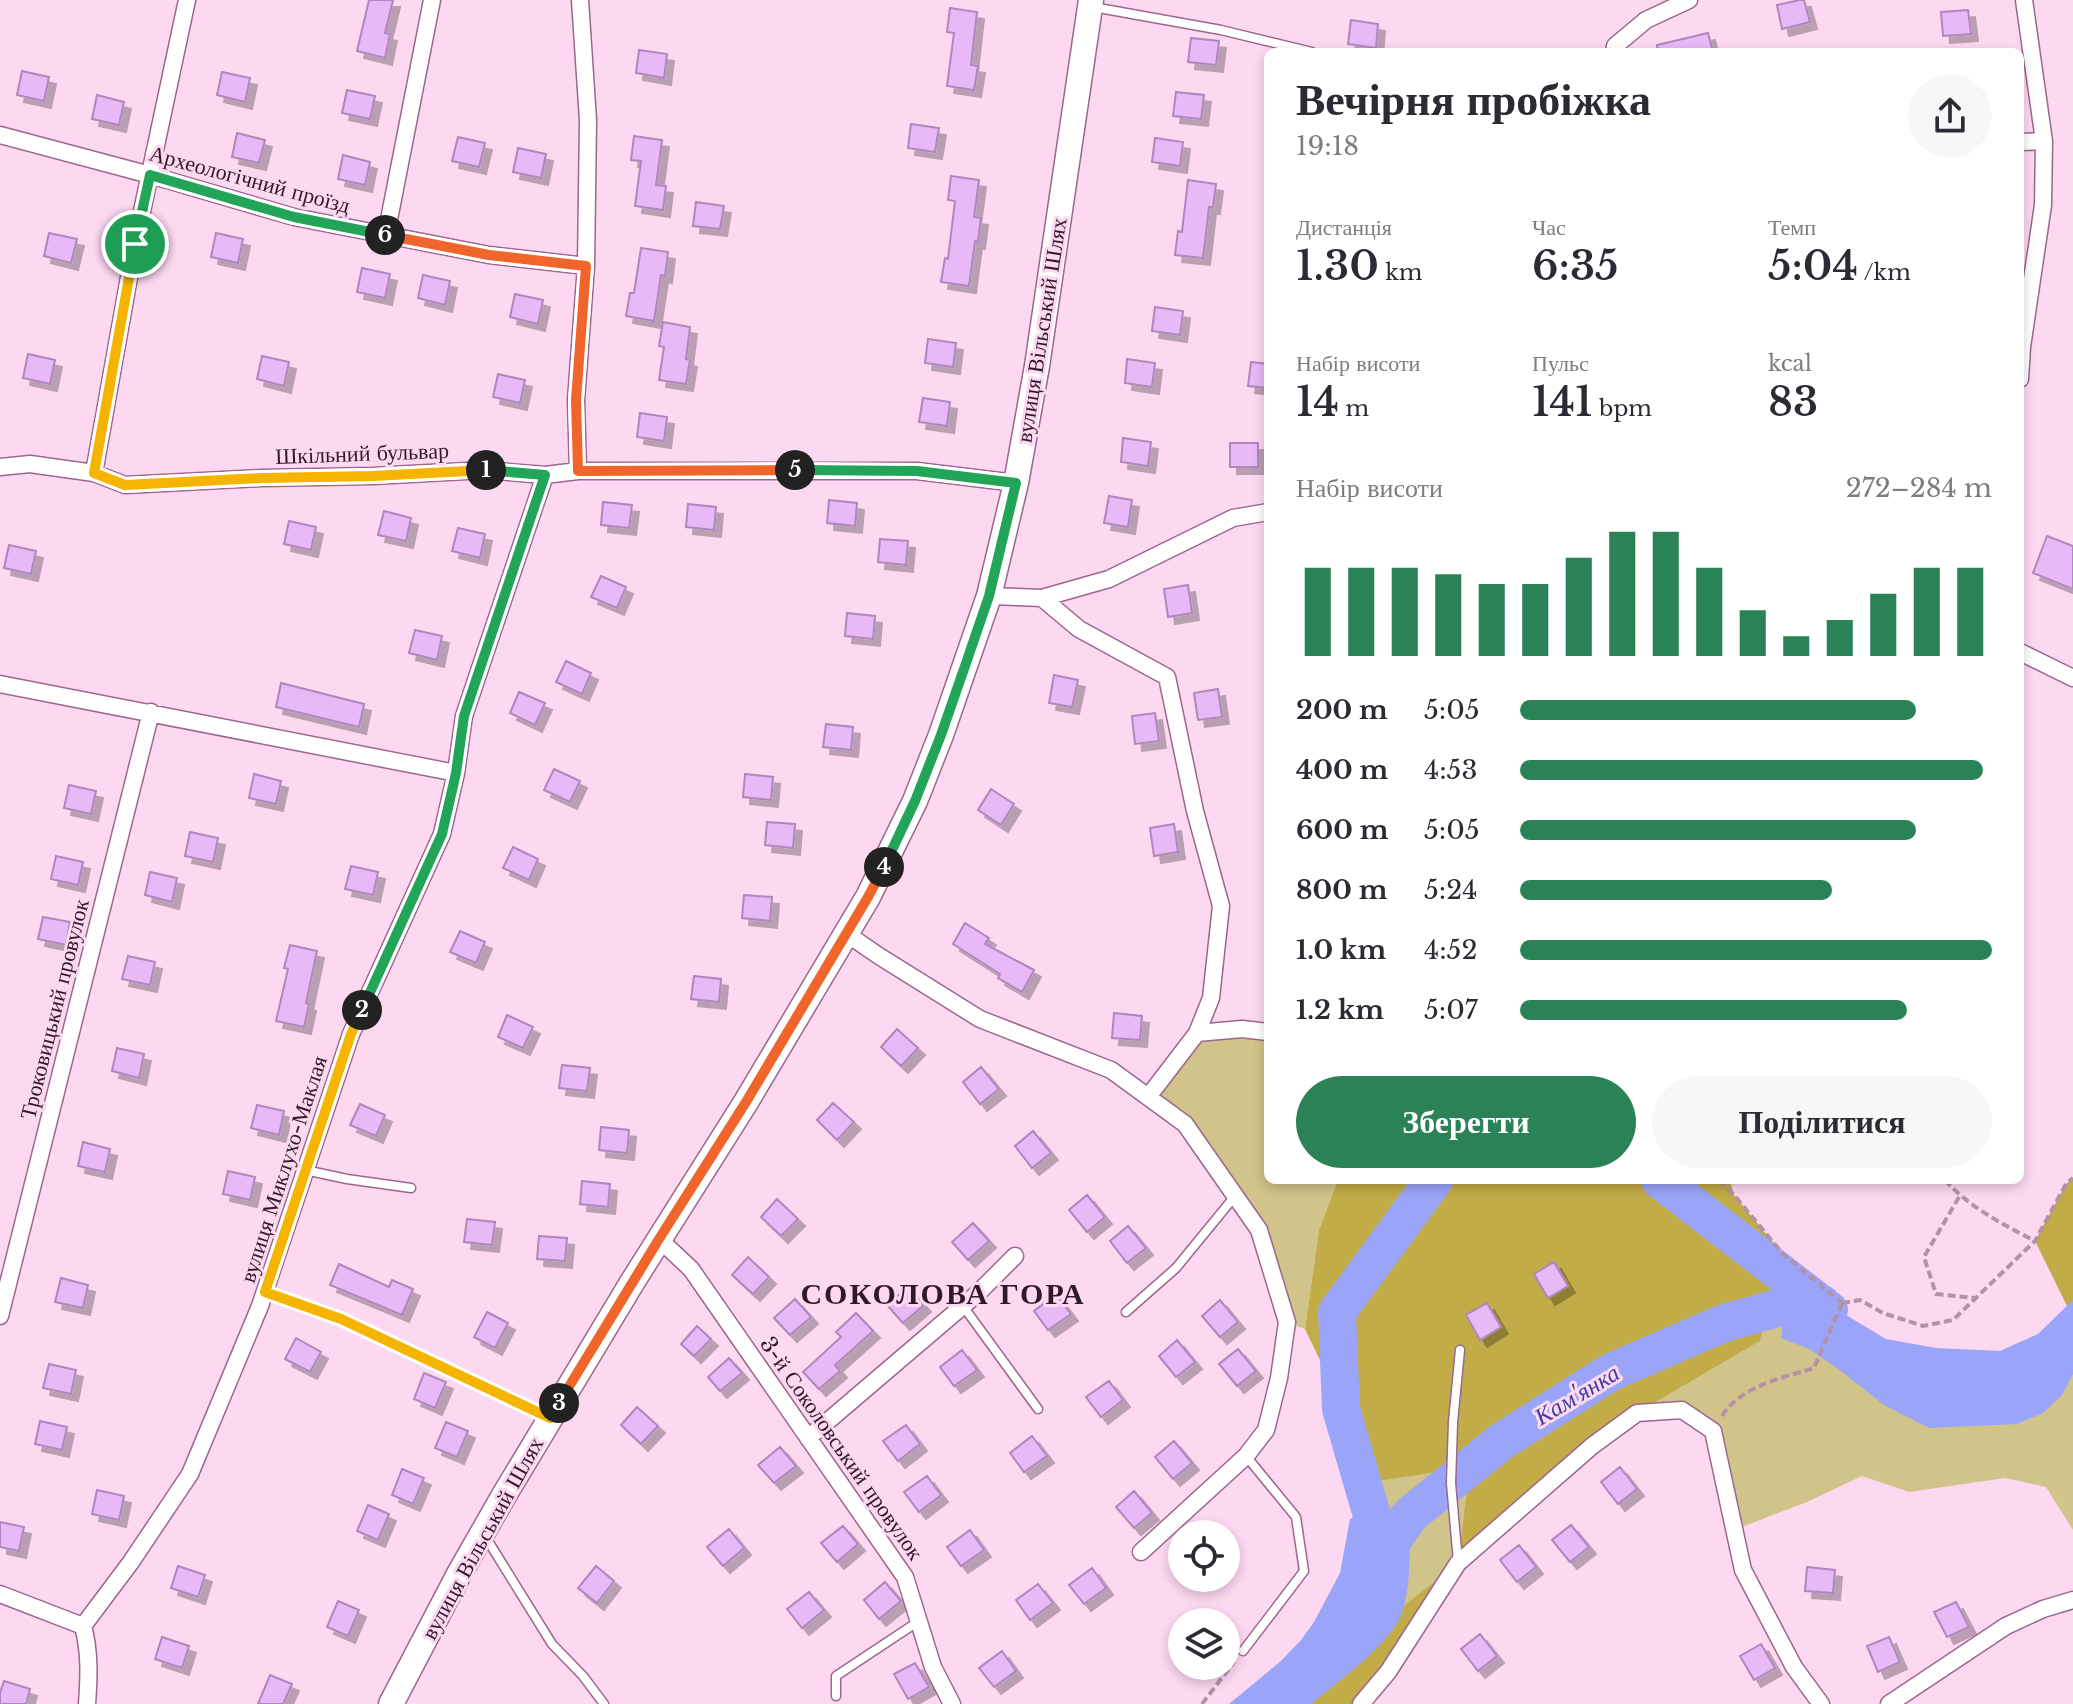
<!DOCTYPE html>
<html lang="uk">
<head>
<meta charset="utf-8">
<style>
	:root { --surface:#fff; --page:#f7f7f7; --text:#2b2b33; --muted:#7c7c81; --accent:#2b8256 }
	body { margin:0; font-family:"Libre Baskerville",serif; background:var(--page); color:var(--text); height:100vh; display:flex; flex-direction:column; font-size:30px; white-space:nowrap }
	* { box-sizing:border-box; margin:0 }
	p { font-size:26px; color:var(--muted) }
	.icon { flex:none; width:44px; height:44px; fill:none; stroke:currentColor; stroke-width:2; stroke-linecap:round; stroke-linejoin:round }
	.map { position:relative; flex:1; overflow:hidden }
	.side { position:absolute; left:1264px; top:48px; width:760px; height:1136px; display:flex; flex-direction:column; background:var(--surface); border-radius:12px; box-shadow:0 4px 12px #0003 }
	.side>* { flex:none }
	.controls { position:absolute; left:1168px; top:1520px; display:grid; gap:16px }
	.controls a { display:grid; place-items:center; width:72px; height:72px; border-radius:50%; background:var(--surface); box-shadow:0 4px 12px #0003; font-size:40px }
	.pin { position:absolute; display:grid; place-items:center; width:68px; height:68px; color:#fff; margin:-34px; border:4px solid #fff; border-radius:50%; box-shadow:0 2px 8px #0007 }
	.km { position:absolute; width:40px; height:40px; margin:-20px; border-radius:50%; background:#222; color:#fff; font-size:22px; line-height:40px; text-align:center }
	.round { display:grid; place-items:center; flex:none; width:84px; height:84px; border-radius:42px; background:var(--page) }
	.headline { display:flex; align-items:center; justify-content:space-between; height:136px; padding:0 32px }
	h1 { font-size:44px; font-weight:600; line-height:60px }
	.stats { display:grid; grid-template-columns:repeat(3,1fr); gap:12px; height:136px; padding:8px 32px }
	.stats div { display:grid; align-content:center }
	.stats b { font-size:40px; font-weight:600 }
	.stats small { font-size:22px; font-weight:400 }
	.stats p { font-size:22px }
	.chart { height:224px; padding:16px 32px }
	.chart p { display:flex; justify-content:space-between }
	.chart svg { width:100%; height:144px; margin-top:8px; stroke:var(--accent); stroke-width:6 }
	.cta { display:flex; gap:16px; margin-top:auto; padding:16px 32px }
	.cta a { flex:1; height:92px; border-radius:48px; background:var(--accent); color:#fff; font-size:32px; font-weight:600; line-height:92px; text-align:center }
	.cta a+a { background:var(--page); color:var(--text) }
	ul { padding:0 32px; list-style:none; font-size:26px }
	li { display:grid; grid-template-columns:128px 96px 1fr; align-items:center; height:60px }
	li i { height:20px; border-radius:10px; background:var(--accent) }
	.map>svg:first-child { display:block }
	.green { fill:#d0c48a }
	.forest { fill:#c1ac47 }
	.water { fill:#9aa4f9 }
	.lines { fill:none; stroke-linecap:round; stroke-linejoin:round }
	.river { stroke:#9aa4f9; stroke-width:38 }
	.building { fill:#e7b9f7; stroke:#ae87bc; stroke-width:2; filter:url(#shadow) }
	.lane-casing { stroke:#9c668d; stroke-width:11 }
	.street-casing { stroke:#9c668d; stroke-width:19 }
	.secondary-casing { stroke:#9c668d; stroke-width:27 }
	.path { stroke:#b192a7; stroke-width:4; stroke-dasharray:8 4; stroke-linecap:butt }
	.lane { stroke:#fff; stroke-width:8 }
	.street { stroke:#fff; stroke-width:16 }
	.secondary { stroke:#fff; stroke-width:24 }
	.split-1-casing { stroke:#fff; stroke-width:16 }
	.split-2-casing { stroke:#fff; stroke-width:16 }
	.split-3-casing { stroke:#fff; stroke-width:16 }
	.split-4-casing { stroke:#fff; stroke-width:16 }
	.split-5-casing { stroke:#fff; stroke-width:16 }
	.split-6-casing { stroke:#fff; stroke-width:16 }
	.split-7-casing { stroke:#fff; stroke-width:16 }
	.split-1 { stroke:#f5b400; stroke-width:10 }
	.split-2 { stroke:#22a559; stroke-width:10 }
	.split-3 { stroke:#f5b400; stroke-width:10 }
	.split-4 { stroke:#f0652b; stroke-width:10 }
	.split-5 { stroke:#22a559; stroke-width:10 }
	.split-6 { stroke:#f0652b; stroke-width:10 }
	.split-7 { stroke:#22a559; stroke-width:10 }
	.labels { text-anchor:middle; stroke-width:6; stroke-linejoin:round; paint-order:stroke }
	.street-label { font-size:22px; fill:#301a2a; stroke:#fdd8f1 }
	.water-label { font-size:24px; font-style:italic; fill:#3d3e9e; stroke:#fdd8f1 }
	.district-label { font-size:30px; font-weight:bold; letter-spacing:2px; fill:#301a2a; stroke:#fdd8f1 }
</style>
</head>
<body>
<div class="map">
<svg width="2073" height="1704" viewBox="0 0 2073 1704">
	<defs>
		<filter id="shadow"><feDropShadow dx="7" dy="7" stdDeviation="0" flood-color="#0004"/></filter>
	</defs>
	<rect width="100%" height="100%" fill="#fdd8f1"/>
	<path class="green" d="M1268 1032V1180H1338L1319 1230 1305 1329 1287 1322 1259 1229 1185 1124 1148 1097 1197 1033Z
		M1777 1270 1835 1319 1977 1405 2073 1327V1530L2046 1487 2005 1478 1909 1492 1862 1476 1807 1502 1734 1530 1713 1431 1682 1410 1637 1413 1760 1341Z
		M1341 1409 1378 1481 1471 1466 1458 1563 1324 1668 1377 1563 1371 1512Z"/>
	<path class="forest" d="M2073 1178V1318L2035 1241 2066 1184Z
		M1338 1180H1730L1734 1195 1782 1253 1760 1341 1637 1413 1458 1563 1361 1704H1281L1324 1668 1458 1563 1470 1467 1378 1481 1305 1329 1319 1230Z"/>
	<path class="water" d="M1796 1272 1846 1315 1886 1339 1936 1348 2000 1351 2038 1334 2073 1300V1374L2062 1395 2043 1413 2017 1424 1929 1428 1884 1405 1841 1371 1809 1349 1781 1338 1787 1291Z
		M1371 1512 1410 1515C1409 1547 1412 1583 1402 1613 1392 1643 1335 1684 1311 1704H1229L1281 1661 1301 1640 1314 1622 1340 1573 1350 1519Z"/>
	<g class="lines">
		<path class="river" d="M1660 1180 1829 1310
			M1381 1558 1410 1515 1502 1441 1611 1372 1724 1323 1785 1306 1822 1304
			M1377 1563 1371 1512 1341 1409 1337 1312 1434 1180"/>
	</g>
	<path class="building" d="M369 0H393L385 33 390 34 385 58 357 51Z
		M1800 0H1804L1810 22 1782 29 1777 5Z
		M950 8 977 12 971 65 978 66 974 90 947 86 954 33 947 32Z
		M1968 10 1971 34 1943 36 1941 12Z
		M1351 20 1378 24 1376 48 1348 44Z
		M1708 33 1713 52H1658L1657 45Z
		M1191 38 1219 41 1216 65 1188 62Z
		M639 50 667 54 664 78 636 73Z
		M22 71 49 77 44 101 17 95Z
		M222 72 250 78 245 102 217 95Z
		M347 90 375 96 370 119 342 113Z
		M1176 92 1204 95 1201 119 1173 116Z
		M97 95 124 102 119 125 92 119Z
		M911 124 939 128 935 152 908 148Z
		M237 133 265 140 259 163 232 157Z
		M634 136 662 140 656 185 666 186 663 210 635 206 641 161 631 160Z
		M458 137 485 143 479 167 452 161Z
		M1155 138 1183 142 1180 166 1152 162Z
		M518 148 546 154 541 178 513 172Z
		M343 155 370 162 365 185 338 179Z
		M951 176 979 180 974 217 981 218 978 242 975 241 969 286 941 282 945 258 948 259 955 201 948 200Z
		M1188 180 1216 184 1213 207H1209L1203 258 1175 255 1178 231 1182 232Z
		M696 202 724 206 720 229 693 226Z
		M49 233 77 239 71 263 44 256Z
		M216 233 243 239 238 263 211 257Z
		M641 248 668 252 665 276 661 275 654 321 626 316 630 293H634Z
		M362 268 390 274 385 298 357 292Z
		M423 275 450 281 445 305 418 298Z
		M515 294 543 300 538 324 510 317Z
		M1155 307 1183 311 1180 335 1152 331Z
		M663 322 690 327 686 359 690 360 686 384 659 380 664 347 659 346Z
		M928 339 956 343 953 367 925 363Z
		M28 354 55 360 50 384 23 378Z
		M262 356 289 362 284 386 257 379Z
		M1127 359 1155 363 1152 387 1125 383Z
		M1251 362 1268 364V388L1248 386Z
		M498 374 525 380 520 403 493 397Z
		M923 398 950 402 947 426 919 422Z
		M640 413 667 417 664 441 637 437Z
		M1123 438 1151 442 1148 466 1121 462Z
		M1230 443H1258V467H1230Z
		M1109 496 1132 500 1128 527 1104 523Z
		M829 500 857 503 855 526 827 523Z
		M603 502 632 505 629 528 601 525Z
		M688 504 716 507 714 530 686 527Z
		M384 511 411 518 406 541 378 535Z
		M289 521 316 527 311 550 284 544Z
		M458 528 485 534 480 558 452 551Z
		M2047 536 2073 546V589L2033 573Z
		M880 539 908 541 906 565 878 562Z
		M9 545 36 551 31 574 4 568Z
		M601 576 626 587 617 608 591 597Z
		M1188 585 1192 613 1168 617 1164 589Z
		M847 613 875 616 873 639 845 636Z
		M415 630 442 636 437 660 409 653Z
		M566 661 591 673 582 694 556 682Z
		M1054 675 1078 680 1072 707 1049 703Z
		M281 683 364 704 359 727 276 707Z
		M1218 689 1222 717 1198 720 1194 693Z
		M519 692 545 703 535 725 510 713Z
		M1155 713 1159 741 1135 744 1132 716Z
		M826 724 853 727 851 750 823 747Z
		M554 769 580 781 570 802 544 790Z
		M254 774 281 781 276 804 249 798Z
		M745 774 773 777 771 800 743 797Z
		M69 785 96 791 91 814 64 808Z
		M991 789 1014 804 1001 825 978 810Z
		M767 822 795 824 793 848 765 845Z
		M1174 824 1178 852 1154 856 1150 828Z
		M190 832 218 838 213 862 185 856Z
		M513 847 538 859 529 880 503 868Z
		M56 856 83 862 78 885 51 879Z
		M351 866 378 872 373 895 345 889Z
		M150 872 177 878 172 902 145 895Z
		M744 895 772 897 770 921 742 918Z
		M43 917 70 922 66 945 38 939Z
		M965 923 989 938 985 944 1034 970 1022 992 998 978 1000 974 953 944Z
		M460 931 485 942 476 963 450 952Z
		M290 945 317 951 306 1003 309 1004 304 1027 276 1021 288 969 284 968Z
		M128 956 155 962 150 985 122 979Z
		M694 976 721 979 719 1002 691 999Z
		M1114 1013 1142 1016 1140 1040 1112 1038Z
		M507 1015 533 1027 523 1048 498 1037Z
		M897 1029 918 1048 901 1066 881 1047Z
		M117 1048 144 1054 139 1078 112 1071Z
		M562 1065 590 1068 587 1091 559 1088Z
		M981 1067 999 1089 980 1104 963 1082Z
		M833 1103 854 1122 837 1140 817 1120Z
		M360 1104 385 1115 376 1136 350 1125Z
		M257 1105 284 1111 279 1135 251 1128Z
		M601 1127 629 1130 627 1153 599 1150Z
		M1033 1131 1051 1153 1032 1168 1015 1146Z
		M83 1142 110 1149 105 1172 78 1166Z
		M228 1171 255 1177 250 1200 223 1194Z
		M582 1181 610 1184 608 1207 580 1204Z
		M1087 1195 1105 1217 1087 1232 1069 1210Z
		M777 1199 798 1219 781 1236 761 1217Z
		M467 1219 495 1222 492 1245 464 1242Z
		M973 1223 989 1241 968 1260 952 1242Z
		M1128 1226 1146 1248 1127 1263 1110 1241Z
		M539 1236 567 1238 565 1261 537 1259Z
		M748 1257 769 1277 753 1294 732 1275Z
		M1554 1262 1568 1286 1548 1298 1534 1274Z
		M339 1264 389 1287 392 1280 413 1289 402 1315 330 1285Z
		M61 1278 88 1285 83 1308 55 1302Z
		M908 1287 924 1305 903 1323 887 1305Z
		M1056 1294 1071 1314 1048 1330 1034 1311Z
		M795 1299 811 1317 790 1335 774 1318Z
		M1220 1300 1238 1322 1220 1337 1202 1316Z
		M1487 1303 1501 1327 1480 1340 1466 1315Z
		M487 1312 508 1323 495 1348 474 1337Z
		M856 1313 873 1331 835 1365 840 1371 819 1389 803 1372 841 1337 836 1332Z
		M697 1326 711 1339 694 1356 681 1344Z
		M296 1338 321 1352 310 1372 285 1359Z
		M1177 1340 1195 1362 1176 1377 1159 1356Z
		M1238 1349 1256 1371 1237 1386 1219 1364Z
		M962 1350 977 1370 954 1386 940 1367Z
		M729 1358 742 1373 720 1391 708 1377Z
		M49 1364 76 1370 71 1394 43 1388Z
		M424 1373 446 1382 435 1408 414 1399Z
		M1109 1381 1123 1400 1101 1417 1086 1397Z
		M637 1407 658 1426 641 1444 621 1425Z
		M40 1421 67 1427 62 1450 35 1444Z
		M446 1422 468 1431 457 1457 435 1448Z
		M906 1425 920 1444 898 1461 883 1441Z
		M1032 1436 1047 1456 1024 1472 1010 1453Z
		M1174 1441 1192 1463 1173 1479 1155 1457Z
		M780 1447 796 1466 774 1483 758 1465Z
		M1620 1467 1637 1489 1618 1504 1601 1482Z
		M402 1469 424 1478 413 1504 392 1495Z
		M927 1476 941 1495 919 1512 904 1492Z
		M97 1490 124 1496 119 1520 92 1514Z
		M1134 1491 1152 1513 1134 1528 1116 1507Z
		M368 1505 389 1514 378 1540 357 1531Z
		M0 1522 24 1527 19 1551 0 1547Z
		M1571 1525 1589 1547 1570 1562 1552 1540Z
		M843 1526 858 1544 837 1562 821 1543Z
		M729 1529 744 1548 723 1566 707 1547Z
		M970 1530 984 1550 961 1566 947 1547Z
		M1519 1545 1536 1567 1517 1582 1500 1560Z
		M178 1566 205 1575 198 1597 171 1588Z
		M596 1566 614 1581 597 1603 578 1588Z
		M1807 1567 1835 1570 1833 1593 1805 1591Z
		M1092 1568 1106 1588 1084 1604 1069 1585Z
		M885 1582 901 1601 879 1619 864 1600Z
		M1038 1584 1053 1603 1030 1620 1016 1600Z
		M809 1592 824 1610 802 1628 787 1609Z
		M338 1601 359 1610 348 1636 327 1627Z
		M1956 1602 1969 1627 1947 1637 1934 1612Z
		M1480 1634 1497 1656 1478 1671 1461 1649Z
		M162 1637 189 1646 182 1668 155 1659Z
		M1889 1637 1900 1662 1878 1672 1867 1646Z
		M1761 1644 1775 1668 1754 1680 1740 1656Z
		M1002 1651 1016 1671 994 1687 979 1668Z
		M915 1663 929 1687 908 1699 894 1674Z
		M270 1675 292 1684 283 1704H258Z
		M4 1681 30 1689 26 1704H0V1693Z"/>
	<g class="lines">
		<defs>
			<path id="lane" d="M1093 7 1221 30 1312 52
				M305 1170 347 1179 411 1188
				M265 1292 341 1319 549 1417
				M963 1306 1038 1409
				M1126 1312 1176 1268 1235 1196
				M485 1536 552 1644 583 1676 604 1704
				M1458 1562 1451 1483 1453 1422 1460 1350
				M1243 1651 1304 1571 1296 1517 1246 1456
				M836 1696V1676L919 1621"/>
			<path id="street" d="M1614 52 1615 46 1646 20 1689 0
				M0 135 150 175 294 217 489 255 586 266
				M2020 142 2044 141
				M386 235 432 0
				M2020 379 2022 347 2043 205 2044 141 2024 0
				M0 467 30 464 94 473 125 485 262 478 373 476 485 470 545 475 578 471H917L1016 483
				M578 471 576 400 586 266 588 120 580 0
				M94 473 135 244 187 0
				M989 596 1042 598 1109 579 1233 518 1268 512
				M1042 598 1079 629 1167 677 1195 811 1221 906 1211 998 1197 1033
				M2020 652 2073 678
				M0 684 456 773
				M847 934 879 956 980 1019 1111 1070 1185 1124 1259 1230 1287 1322 1279 1378 1266 1430 1246 1456 1141 1552
				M1148 1097 1197 1033 1242 1029 1268 1032
				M659 1239 691 1269 905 1577 933 1667 952 1704
				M0 1316 151 712
				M808 1438 978 1293 1015 1256
				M0 1594 83 1626C90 1652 89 1677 87 1704
				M83 1626 131 1562 190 1474 260 1306 351 1034 442 834 456 773 464 716 545 475
				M1361 1704 1388 1672 1458 1563 1592 1446 1637 1413 1682 1410 1713 1431 1743 1570 1794 1667 1821 1704
				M1889 1704 2006 1626 2043 1609 2073 1600"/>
			<path id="secondary" d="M391 1704 459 1574 503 1497 633 1281 746 1102 868 897 915 801 941 735 989 596 1016 483 1037 366 1091 0"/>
		</defs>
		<use href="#lane" class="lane-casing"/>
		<use href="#street" class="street-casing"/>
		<use href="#secondary" class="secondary-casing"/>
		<path class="path" d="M1719 1180 1734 1195 1782 1253 1842 1303
			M1945 1180C1969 1207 2002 1224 2035 1241
			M1959 1197 1924 1257 1936 1294 1975 1298
			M1842 1303 1860 1300 1883 1313 1923 1326 1953 1320 2035 1241 2066 1184 2073 1178
			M1722 1416C1741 1386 1782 1378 1814 1368L1842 1303
			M1202 1704 1234 1662"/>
		<use href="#lane" class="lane"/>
		<use href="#street" class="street"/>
		<use href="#secondary" class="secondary"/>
	</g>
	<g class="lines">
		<defs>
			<path id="split-1" d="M135 244 94 473 125 485 262 478 373 476 486 470"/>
			<path id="split-2" d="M362 1010 442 834 456 773 464 716 545 475 486 470"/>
			<path id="split-3" d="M362 1010 351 1034 265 1292 341 1319 550 1418 559 1403"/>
			<path id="split-4" d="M559 1403 659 1239 746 1102 868 897 884 867"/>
			<path id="split-5" d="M795 470 917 471 1016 483 989 596 965 666 941 735 915 801 884 867"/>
			<path id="split-6" d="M385 235 489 255 586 266 576 400 578 471 795 470"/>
			<path id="split-7" d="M135 244 150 175 294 217 385 235"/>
		</defs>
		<use href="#split-1" class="split-1-casing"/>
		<use href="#split-2" class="split-2-casing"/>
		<use href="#split-3" class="split-3-casing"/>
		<use href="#split-4" class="split-4-casing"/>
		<use href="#split-5" class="split-5-casing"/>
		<use href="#split-6" class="split-6-casing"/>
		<use href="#split-7" class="split-7-casing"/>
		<use href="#split-1" class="split-1"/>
		<use href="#split-2" class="split-2"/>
		<use href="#split-3" class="split-3"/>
		<use href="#split-4" class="split-4"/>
		<use href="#split-5" class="split-5"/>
		<use href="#split-6" class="split-6"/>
		<use href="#split-7" class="split-7"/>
	</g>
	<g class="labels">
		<g class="street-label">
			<text transform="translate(250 179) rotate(15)" y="8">Археологічний проїзд</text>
			<text transform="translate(1041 330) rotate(-81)" y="8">вулиця Вільський Шлях</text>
			<text transform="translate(362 453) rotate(-2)" y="8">Шкільний бульвар</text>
			<text transform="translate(54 1009) rotate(-76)" y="8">Троковицький провулок</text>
			<text transform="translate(283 1169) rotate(-72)" y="8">вулиця Миклухо-Маклая</text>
			<text transform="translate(842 1448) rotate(55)" y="8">3-й Соколовський провулок</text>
			<text transform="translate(482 1538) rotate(-61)" y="8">вулиця Вільський Шлях</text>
		</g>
		<g class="water-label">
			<text transform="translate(1577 1395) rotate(-31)" y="8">Кам'янка</text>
		</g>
		<g class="district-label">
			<text x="943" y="1304">СОКОЛОВА ГОРА</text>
		</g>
	</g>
</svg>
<div class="controls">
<a><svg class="icon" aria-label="locate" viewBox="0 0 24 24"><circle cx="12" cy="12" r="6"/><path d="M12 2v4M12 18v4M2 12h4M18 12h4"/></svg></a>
<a><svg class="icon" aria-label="layers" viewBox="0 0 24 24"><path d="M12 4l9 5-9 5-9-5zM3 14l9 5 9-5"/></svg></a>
</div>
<div class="pin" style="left:135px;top:244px;background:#1e9e55"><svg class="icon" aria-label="arrive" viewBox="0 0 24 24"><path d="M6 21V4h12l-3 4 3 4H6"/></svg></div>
<b class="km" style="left:486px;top:470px">1</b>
<b class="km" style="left:362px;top:1010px">2</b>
<b class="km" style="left:559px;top:1403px">3</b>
<b class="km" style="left:884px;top:867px">4</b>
<b class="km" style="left:795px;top:470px">5</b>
<b class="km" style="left:385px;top:235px">6</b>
<section class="side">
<div class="headline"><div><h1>Вечірня пробіжка</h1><p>19:18</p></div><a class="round"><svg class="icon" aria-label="share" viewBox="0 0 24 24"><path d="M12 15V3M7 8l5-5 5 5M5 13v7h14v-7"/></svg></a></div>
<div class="stats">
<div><p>Дистанція</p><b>1.30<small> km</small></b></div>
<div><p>Час</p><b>6:35</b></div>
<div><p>Темп</p><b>5:04<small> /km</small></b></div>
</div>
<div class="stats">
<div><p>Набір висоти</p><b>14<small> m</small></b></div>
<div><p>Пульс</p><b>141<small> bpm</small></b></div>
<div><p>kcal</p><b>83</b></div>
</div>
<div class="chart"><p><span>Набір висоти</span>272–284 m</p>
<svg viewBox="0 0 160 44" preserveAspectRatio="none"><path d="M5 44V17M15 44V17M25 44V17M35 44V19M45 44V22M55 44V22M65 44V14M75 44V6M85 44V6M95 44V17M105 44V30M115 44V38M125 44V33M135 44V25M145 44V17M155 44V17"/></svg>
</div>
<ul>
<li><b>200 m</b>5:05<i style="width:84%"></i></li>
<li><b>400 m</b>4:53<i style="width:98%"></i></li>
<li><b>600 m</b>5:05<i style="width:84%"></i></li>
<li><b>800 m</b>5:24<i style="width:66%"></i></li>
<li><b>1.0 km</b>4:52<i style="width:100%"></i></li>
<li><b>1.2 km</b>5:07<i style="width:82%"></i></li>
</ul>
<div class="cta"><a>Зберегти</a><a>Поділитися</a></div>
</section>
</div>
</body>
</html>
